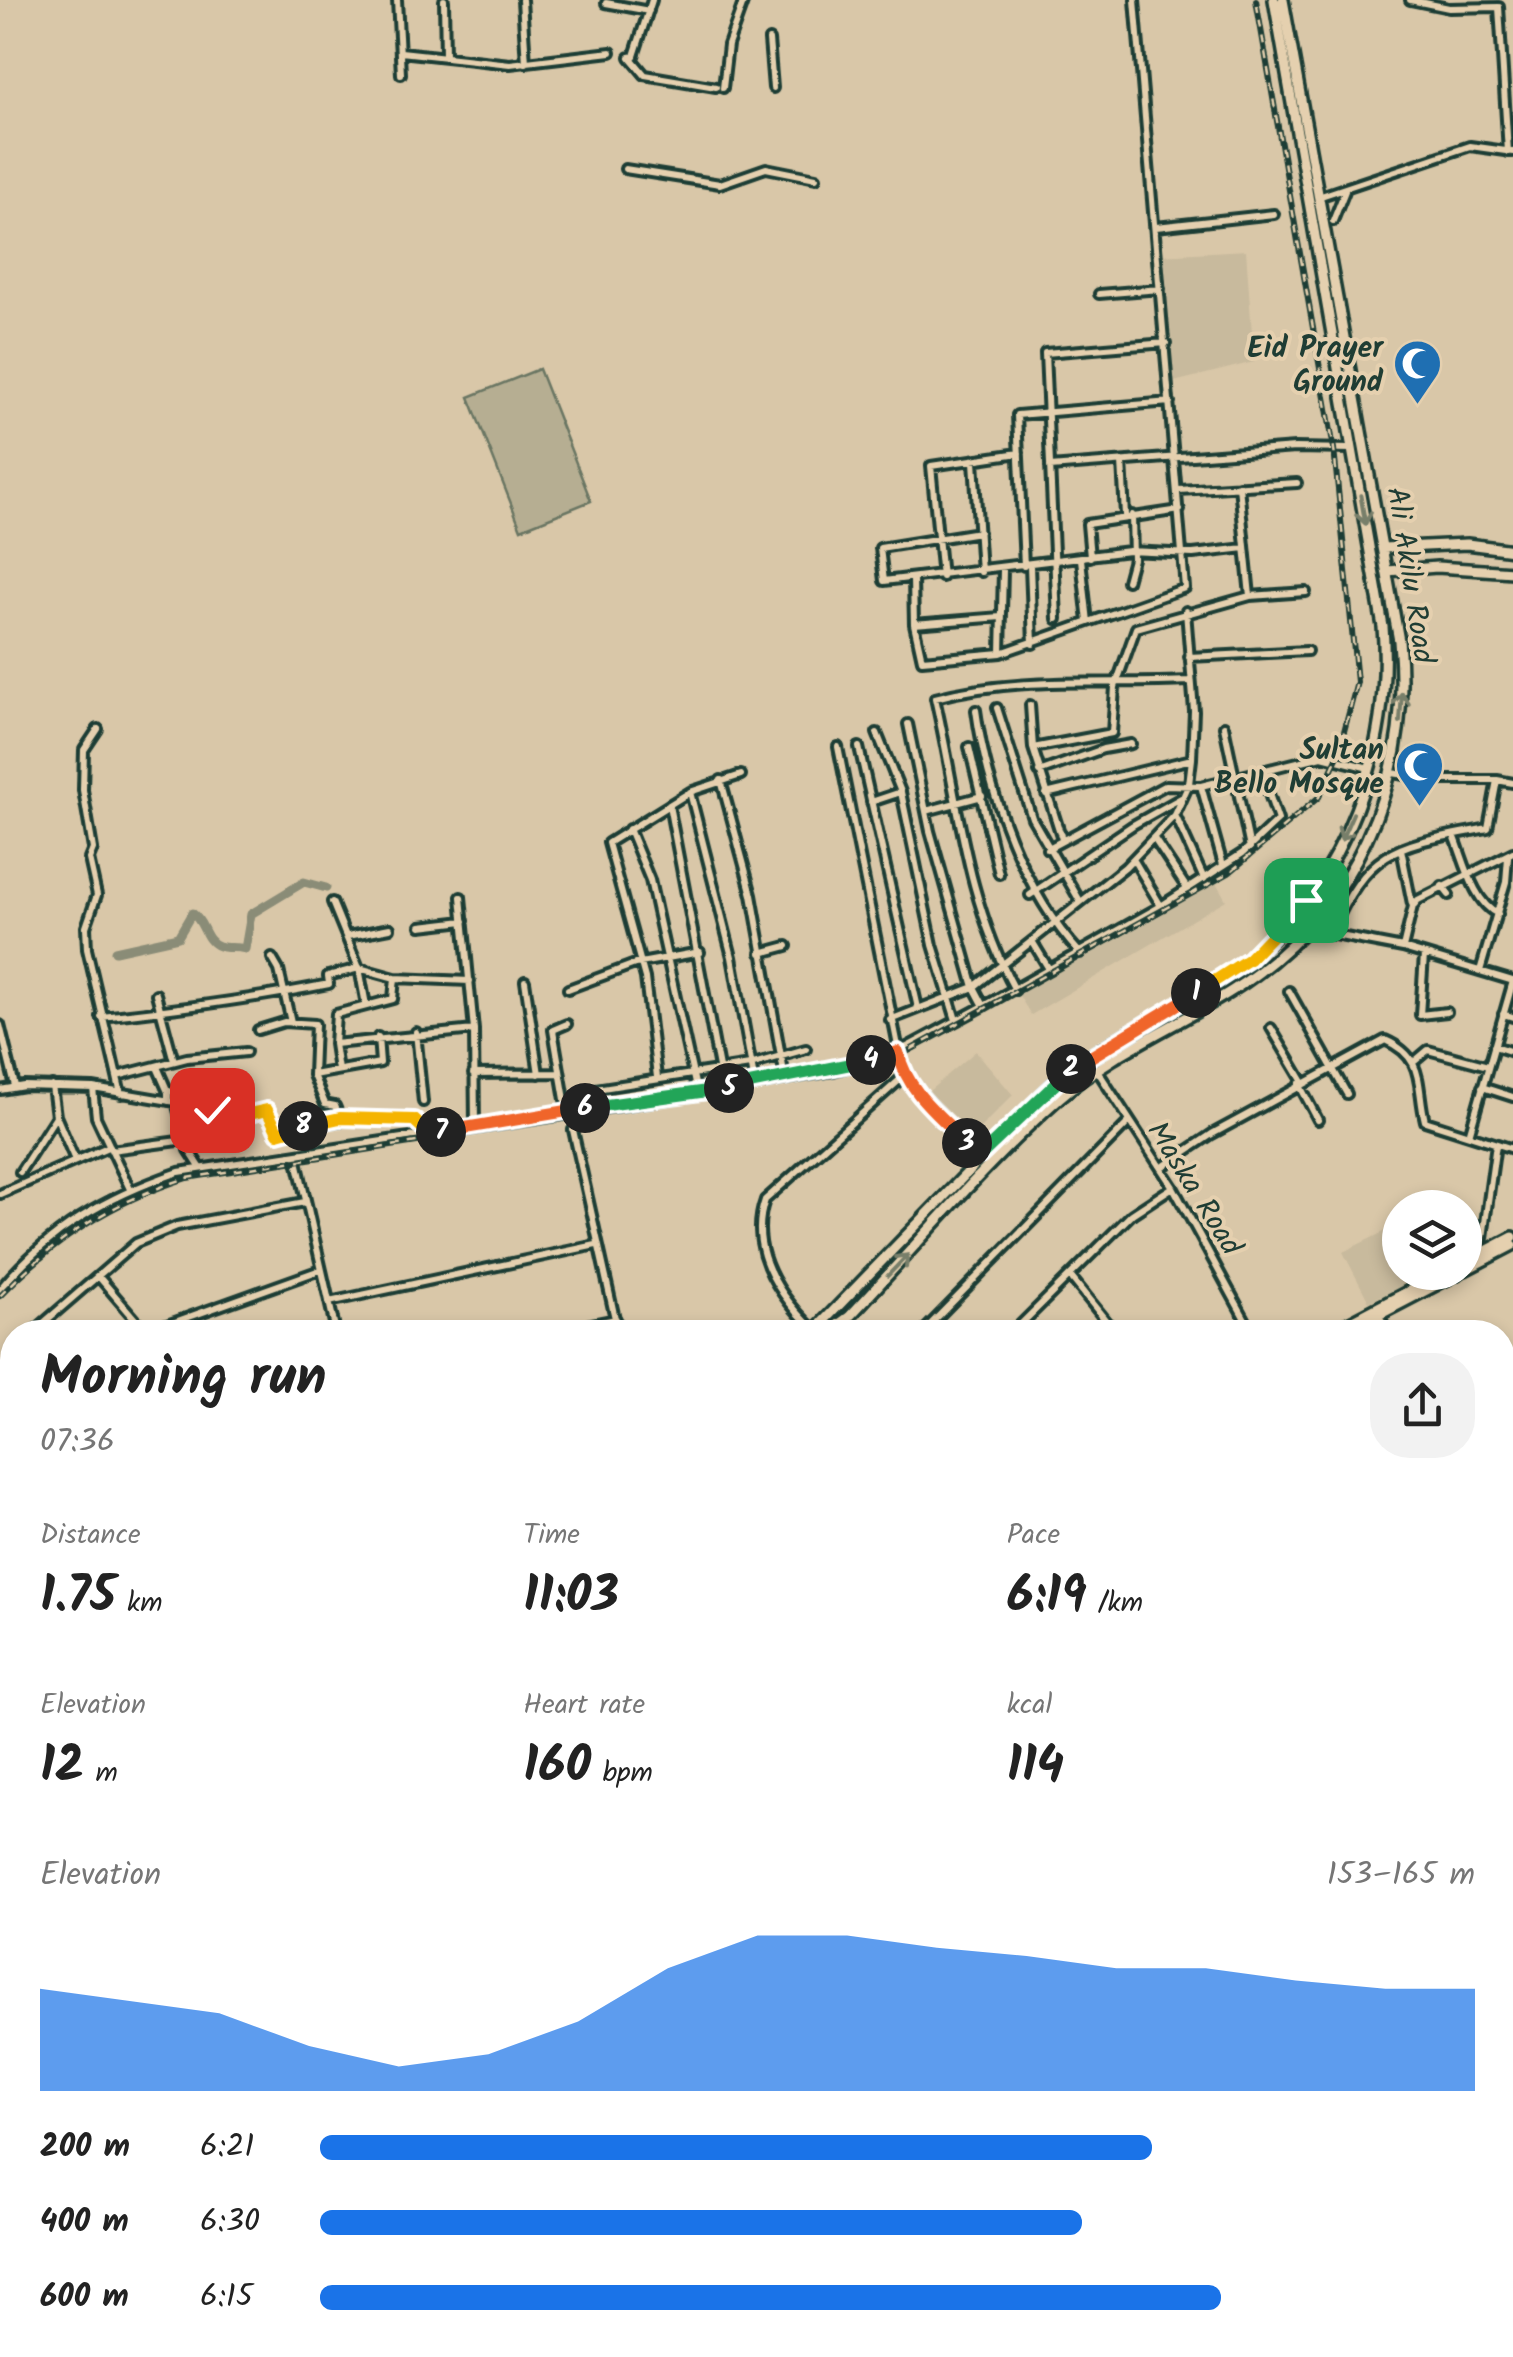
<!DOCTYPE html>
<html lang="en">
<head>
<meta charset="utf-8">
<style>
	:root { --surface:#fff; --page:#f2f2f2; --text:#222; --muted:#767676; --accent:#1a73e8 }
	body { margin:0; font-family:Kalam,sans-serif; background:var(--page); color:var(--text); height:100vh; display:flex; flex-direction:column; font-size:38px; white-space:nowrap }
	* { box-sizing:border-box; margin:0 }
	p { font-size:32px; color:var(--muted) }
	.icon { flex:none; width:55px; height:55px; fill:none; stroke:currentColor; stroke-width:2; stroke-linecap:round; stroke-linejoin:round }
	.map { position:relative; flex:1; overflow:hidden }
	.sheet { position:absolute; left:0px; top:1320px; width:1515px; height:1038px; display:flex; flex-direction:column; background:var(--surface); border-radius:40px 40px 0 0; box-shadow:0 5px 15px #0003 }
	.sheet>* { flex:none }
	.fabs { position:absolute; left:1382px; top:1190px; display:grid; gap:20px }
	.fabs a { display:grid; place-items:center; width:100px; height:100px; border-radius:50%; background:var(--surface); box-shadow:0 5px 15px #0003; font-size:50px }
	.pin { position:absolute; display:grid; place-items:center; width:85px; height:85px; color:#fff; margin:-42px; border-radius:20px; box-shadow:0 5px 15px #0006 }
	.km { position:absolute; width:50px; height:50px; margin:-25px; border-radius:50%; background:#222; color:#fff; font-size:28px; line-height:50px; text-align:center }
	.round { display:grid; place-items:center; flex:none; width:105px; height:105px; border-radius:40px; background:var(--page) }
	.headline { display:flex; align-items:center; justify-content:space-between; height:170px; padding:0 40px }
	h1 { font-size:55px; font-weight:600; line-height:75px }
	.stats { display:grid; grid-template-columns:repeat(3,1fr); gap:15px; height:170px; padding:10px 40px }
	.stats div { display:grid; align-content:center }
	.stats b { font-size:50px; font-weight:600 }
	.stats small { font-size:28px; font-weight:400 }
	.stats p { font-size:28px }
	.chart { height:280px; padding:20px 40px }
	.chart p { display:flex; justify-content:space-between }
	.chart svg { width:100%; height:180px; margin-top:10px; fill:var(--accent); opacity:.7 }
	ul { padding:0 40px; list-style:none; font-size:32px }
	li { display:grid; grid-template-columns:160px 120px 1fr; align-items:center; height:75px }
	li i { height:25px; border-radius:12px; background:var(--accent) }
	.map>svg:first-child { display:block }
	.built { fill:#c8ba9d }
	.green { fill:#b6ae92; stroke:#6a7663; stroke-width:2.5 }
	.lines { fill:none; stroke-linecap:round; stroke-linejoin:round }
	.river { stroke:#8a8c77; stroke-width:9 }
	.minor-casing { stroke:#1f3d34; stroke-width:14 }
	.major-casing { stroke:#1f3d34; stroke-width:16 }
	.minor { stroke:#e5d0af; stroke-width:6 }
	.major { stroke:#e5d0af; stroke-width:9 }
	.rail-casing { stroke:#1f3d34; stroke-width:6 }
	.rail { stroke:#e5d0af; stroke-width:2.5; stroke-dasharray:8; stroke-linecap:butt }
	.oneway { stroke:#787f6b }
	.split-1-casing { stroke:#fff; stroke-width:20 }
	.split-2-casing { stroke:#fff; stroke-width:20 }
	.split-3-casing { stroke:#fff; stroke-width:20 }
	.split-4-casing { stroke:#fff; stroke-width:20 }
	.split-5-casing { stroke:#fff; stroke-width:20 }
	.split-6-casing { stroke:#fff; stroke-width:20 }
	.split-7-casing { stroke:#fff; stroke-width:20 }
	.split-8-casing { stroke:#fff; stroke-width:20 }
	.split-9-casing { stroke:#fff; stroke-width:20 }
	.split-1 { stroke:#f5b400; stroke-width:12 }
	.split-2 { stroke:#f0652b; stroke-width:12 }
	.split-3 { stroke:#22a559; stroke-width:12 }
	.split-4 { stroke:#f0652b; stroke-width:12 }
	.split-5 { stroke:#22a559; stroke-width:12 }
	.split-6 { stroke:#22a559; stroke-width:12 }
	.split-7 { stroke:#f0652b; stroke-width:12 }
	.split-8 { stroke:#f5b400; stroke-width:12 }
	.split-9 { stroke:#f5b400; stroke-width:12 }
	.labels { text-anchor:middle; stroke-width:8; stroke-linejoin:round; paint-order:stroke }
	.poi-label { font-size:30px; font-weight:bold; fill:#1f3d34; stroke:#e5d0af; text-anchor:end }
	.street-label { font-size:30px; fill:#1f3d34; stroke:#e5d0af }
</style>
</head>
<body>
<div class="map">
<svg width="1513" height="2357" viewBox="0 0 1513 2357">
	<rect width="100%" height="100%" fill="#d9c7a8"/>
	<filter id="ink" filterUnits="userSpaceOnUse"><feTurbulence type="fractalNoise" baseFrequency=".01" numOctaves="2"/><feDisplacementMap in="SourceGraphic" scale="20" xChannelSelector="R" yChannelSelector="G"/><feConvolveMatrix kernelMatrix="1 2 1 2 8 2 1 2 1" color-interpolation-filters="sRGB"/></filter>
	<g filter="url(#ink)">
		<path class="built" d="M1246 250 1254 362 1174 382 1160 255Z
			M1214 879 1226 900 1031 1015 1018 994Z
			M976 1051 1013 1095 973 1135 929 1091Z
			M1400 1224V1272L1427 1273 1369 1302 1343 1252Z
			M0 1749 12 1751V1850L0 1846Z"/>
		<path class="green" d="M539 369 591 501 521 529 469 397Z
			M822 2345H1087L1090 2357H824Z
			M1122 2345H1253L1221 2357H1125Z"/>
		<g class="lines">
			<path class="river" d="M115 951 178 937 192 913C205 922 204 941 219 946 227 949 235 946 245 949L251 914 304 882 326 888"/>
			<defs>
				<path id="minor" d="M397 0 401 74
					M444 0 445 56
					M522 0 526 63
					M1410 0 1449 8 1499 7 1508 152
					M606 3 649 11
					M769 40 773 88
					M401 52 510 64 611 52
					M634 56 652 0
					M630 57 645 75 716 87
					M723 88 728 45 744 0
					M625 169 720 184 766 168 816 178
					M1318 197 1470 146 1513 152
					M1333 221 1345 191
					M1156 227 1274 214
					M1099 294 1160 289
					M974 461 981 572
					M1122 462 1125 515
					M1050 467 1295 448 1352 449
					M1239 486 1250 596
					M1179 490 1297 483
					M979 532 880 548 884 581 1129 551 1193 554 1245 548
					M1090 557 1087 524 1180 510
					M1081 559 1088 622
					M1024 566 1017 415 1170 402
					M1030 566 1033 644
					M942 577 931 466 1019 453
					M913 579 914 624 922 660 1001 653 1185 588 1135 0
					M1127 581 1133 559 1132 515
					M1057 619 1045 353 1166 343
					M914 624 1001 617
					M1001 653 1003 570
					M1189 657 1307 651
					M1030 705 1033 748 1062 839
					M997 708 1032 818 1080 901
					M976 710C987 791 1024 893 1080 953
					M908 724 930 831 974 987 984 1006
					M1224 726 1250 848
					M98 729 84 750 83 790 93 849 89 859 97 895 86 927 87 949 121 1094
					M877 733 901 792 933 945 956 1020
					M838 747 904 1076 980 1156
					M859 747 918 1008
					M969 747 999 874
					M1033 748 1112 733 1115 687 1136 628 1250 596 1306 592
					M1039 772 1103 749 1131 744
					M721 780 752 895 785 1078
					M1497 780 1513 783
					M1201 786 1223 865
					M690 792 732 957 755 1084
					M1046 794 1192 759
					M871 802 901 792
					M669 805 723 1089
					M926 811 982 796
					M1175 815 1204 879
					M629 829 650 880 697 1093
					M1454 835C1464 859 1473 903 1498 914
					M1155 840 1188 890
					M1047 849 1166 785 1201 786 1322 756 1369 768
					M1401 849 1412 904
					M1133 859 1161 906
					M1442 886 1449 895
					M1030 895 1133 825 1181 798
					M461 897 474 1030 475 1126
					M332 902 359 968 395 978
					M1312 925 1324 933 1403 948 1513 981
					M421 926 464 921
					M1331 933C1370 844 1400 845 1488 828L1497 780H1440L1392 773
					M348 936 390 928
					M1032 941 1049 969
					M1403 948 1413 906 1418 900 1513 852
					M761 953 787 946
					M1424 955 1420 1015 1447 1012
					M272 958 279 970 291 1022
					M1480 971 1506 882 1508 857
					M525 981 539 1074
					M568 989 635 964 700 952
					M1015 990C965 898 958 798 935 698 1017 676 1106 685 1190 681
					M1289 991 1347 1094
					M156 994 174 1061
					M1503 1014 1513 1017
					M101 1017C178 1009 254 999 329 984L328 976 359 968 366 1005
					M890 1020 974 987 1125 867 1175 815 1189 784 1192 759 1194 711 1186 611
					M0 1025 15 1086
					M1271 1028 1303 1082
					M258 1030 284 1022 315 1024 313 1075 325 1104 335 1106 340 1118
					M416 1032 423 1102
					M334 1044 474 1030
					M1494 1046 1513 1052
					M1415 1061 1428 1050 1488 1066
					M157 1067 168 1092
					M338 1070 334 1044 336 1014 393 999 395 978 470 981
					M1097 1070 1173 1187 1252 1332
					M473 1074 559 1073
					M313 1075 380 1063 378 1037
					M117 1076 187 1058 246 1052
					M657 1077 645 978 608 843 690 792 741 775
					M1299 1084 1318 1120
					M52 1086 56 1116 75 1160
					M1482 1087 1513 1097
					M93 1088 96 1117 130 1189
					M0 1090 24 1086 93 1088 176 1102 231 1118 267 1110 277 1133C311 1124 404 1105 428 1133
					M583 1091 750 1065 806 1049
					M168 1101V1092L236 1080
					M176 1102 189 1150 200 1167
					M567 1111 553 1030 567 1024
					M573 1130 618 1332
					M1469 1135 1513 981
					M111 1150 186 1140
					M296 1156 336 1332
					M1161 1168 1212 1134 1385 1040C1426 1058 1416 1085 1425 1121L1513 1149
					M20 1172 56 1116
					M0 1194 110 1146
					M1481 1252 1496 1144
					M1070 1276 1115 1332
					M99 1277 146 1332
					M0 1289C50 1229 106 1197 179 1172L723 1089 868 1062 898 1052 984 1006 1161 906 1243 853 1278 820 1261 771
					M329 1302 596 1245
					M1378 1315 1389 1332
					M815 1331C780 1297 747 1251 765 1200L904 1076
					M33 1332 136 1243 177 1226 305 1202
					M147 1332 320 1270
					M551 1332 616 1319
					M923 1332 1128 1123
					M1013 1332 1132 1214 1173 1187
					M0 1395 12 1372
					M0 1413 12 1417
					M1502 1414 1513 1415
					M1502 1516 1513 1517
					M1502 1599 1513 1604
					M0 1665 12 1669
					M1502 1668 1513 1673
					M0 1969 12 1947
					M1502 2017 1513 2030
					M1509 2027 1513 2042
					M0 2177 12 2181
					M0 2185 12 2188
					M1502 2265 1513 2262
					M1502 2272 1513 2268
					M208 2345V2357
					M382 2345 383 2357
					M550 2345 551 2357
					M583 2345H709
					M1240 2357 1274 2345
					M1264 2357 1297 2345"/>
				<path id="major" d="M1383 548 1467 544 1513 550
					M1387 571 1437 567 1513 572
					M1465 1262 1513 1237
					M1465 1270 1513 1245
					M813 1332 1056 1081C1115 1033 1189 1006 1249 959 1346 884 1393 746 1383 627L1274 0
					M828 1332 849 1317C918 1244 984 1164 1059 1098 1111 1053 1175 1027 1233 990 1353 914 1413 782 1399 641L1283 0
					M1331 1332 1445 1272
					M1346 1332 1461 1272
					M123 2345 124 2357
					M131 2345 132 2357
					M803 2345 805 2357
					M812 2345 814 2357
					M1473 2345 1477 2357
					M1481 2345 1485 2357"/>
			</defs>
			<use href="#minor" class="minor-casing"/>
			<use href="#major" class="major-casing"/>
			<use href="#minor" class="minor"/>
			<use href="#major" class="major"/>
			<defs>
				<path id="rail" d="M0 1296C55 1239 111 1202 187 1178L742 1091 833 1075 899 1056 1229 873 1319 797 1337 758 1357 682 1334 449 1256 0"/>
			</defs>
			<use href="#rail" class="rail-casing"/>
			<use href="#rail" class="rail"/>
		</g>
		<defs><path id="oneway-shaft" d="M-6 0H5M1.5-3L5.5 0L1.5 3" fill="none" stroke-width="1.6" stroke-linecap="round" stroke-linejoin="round" transform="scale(2.5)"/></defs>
		<g class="oneway">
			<use href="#oneway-shaft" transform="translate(1363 510) rotate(80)"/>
			<use href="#oneway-shaft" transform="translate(1401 707) rotate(-86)"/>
			<use href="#oneway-shaft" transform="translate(1347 827) rotate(114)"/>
			<use href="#oneway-shaft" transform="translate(898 1265) rotate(-46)"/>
		</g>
	</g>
	<g class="lines" filter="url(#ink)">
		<defs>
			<path id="split-1" d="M1196 993 1249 959 1306 900"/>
			<path id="split-2" d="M1071 1069 1196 993"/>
			<path id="split-3" d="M967 1143 980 1156 1071 1069"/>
			<path id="split-4" d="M871 1060 898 1052C907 1092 939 1115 967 1143"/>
			<path id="split-5" d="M729 1088 871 1060"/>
			<path id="split-6" d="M585 1108 729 1088"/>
			<path id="split-7" d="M441 1132 585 1108"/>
			<path id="split-8" d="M303 1126 340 1118 414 1120 429 1134 441 1132"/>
			<path id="split-9" d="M212 1110 232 1118 267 1110 278 1133 303 1126"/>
		</defs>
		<use href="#split-1" class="split-1-casing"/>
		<use href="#split-2" class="split-2-casing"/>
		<use href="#split-3" class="split-3-casing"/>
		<use href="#split-4" class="split-4-casing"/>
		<use href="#split-5" class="split-5-casing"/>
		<use href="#split-6" class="split-6-casing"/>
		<use href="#split-7" class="split-7-casing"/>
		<use href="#split-8" class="split-8-casing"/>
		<use href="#split-9" class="split-9-casing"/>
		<use href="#split-1" class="split-1"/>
		<use href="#split-2" class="split-2"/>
		<use href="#split-3" class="split-3"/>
		<use href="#split-4" class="split-4"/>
		<use href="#split-5" class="split-5"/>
		<use href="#split-6" class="split-6"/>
		<use href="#split-7" class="split-7"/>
		<use href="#split-8" class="split-8"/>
		<use href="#split-9" class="split-9"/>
	</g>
	<defs>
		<symbol id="mosque-pin" viewBox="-11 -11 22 30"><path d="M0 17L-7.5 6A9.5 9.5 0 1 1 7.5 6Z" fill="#1f6fb2" stroke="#e5d0af"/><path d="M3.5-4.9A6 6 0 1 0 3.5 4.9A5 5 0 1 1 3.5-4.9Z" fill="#fff"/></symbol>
	</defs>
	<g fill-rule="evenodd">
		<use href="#mosque-pin" x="1390" y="336" width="55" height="75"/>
		<use href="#mosque-pin" x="1392" y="738" width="55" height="75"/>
	</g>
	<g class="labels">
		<g class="poi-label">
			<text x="1383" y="357">Eid Prayer<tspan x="1383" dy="34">Ground</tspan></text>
			<text x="1384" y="759">Sultan<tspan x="1384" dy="34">Bello Mosque</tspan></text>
		</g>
		<g class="street-label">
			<text transform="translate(1411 575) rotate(81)" y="10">Ali Akilu Road</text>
			<text transform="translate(1195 1188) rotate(58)" y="10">Maska Road</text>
		</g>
	</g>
</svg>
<div class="fabs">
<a><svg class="icon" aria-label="layers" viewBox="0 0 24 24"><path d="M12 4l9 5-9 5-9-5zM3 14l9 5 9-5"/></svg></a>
</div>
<div class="pin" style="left:1306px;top:900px;background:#1e9e55"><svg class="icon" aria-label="arrive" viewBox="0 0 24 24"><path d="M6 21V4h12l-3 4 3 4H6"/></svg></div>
<div class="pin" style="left:212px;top:1110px;background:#d93025"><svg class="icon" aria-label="check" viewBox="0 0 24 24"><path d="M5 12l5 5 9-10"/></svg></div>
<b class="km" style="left:1196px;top:993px">1</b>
<b class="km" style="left:1071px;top:1069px">2</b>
<b class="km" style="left:967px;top:1143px">3</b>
<b class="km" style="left:871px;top:1060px">4</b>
<b class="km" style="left:729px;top:1088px">5</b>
<b class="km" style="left:585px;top:1108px">6</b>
<b class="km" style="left:441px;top:1132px">7</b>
<b class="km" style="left:303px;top:1126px">8</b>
<section class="sheet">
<div class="headline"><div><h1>Morning run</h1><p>07:36</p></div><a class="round"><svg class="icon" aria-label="share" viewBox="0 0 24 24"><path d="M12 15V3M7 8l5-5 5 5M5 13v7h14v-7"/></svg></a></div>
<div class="stats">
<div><p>Distance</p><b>1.75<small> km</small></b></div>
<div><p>Time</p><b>11:03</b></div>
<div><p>Pace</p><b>6:19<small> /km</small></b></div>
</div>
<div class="stats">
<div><p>Elevation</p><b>12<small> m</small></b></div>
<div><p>Heart rate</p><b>160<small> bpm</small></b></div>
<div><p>kcal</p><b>114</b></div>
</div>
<div class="chart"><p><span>Elevation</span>153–165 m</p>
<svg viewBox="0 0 160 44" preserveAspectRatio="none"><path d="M0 44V19L10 22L20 25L30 33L40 38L50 35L60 27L70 14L80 6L90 6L100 9L110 11L120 14L130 14L140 17L150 19L160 19V44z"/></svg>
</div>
<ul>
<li><b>200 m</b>6:21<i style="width:72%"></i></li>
<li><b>400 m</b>6:30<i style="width:66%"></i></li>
<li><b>600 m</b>6:15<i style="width:78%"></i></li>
</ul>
</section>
</div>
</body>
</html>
